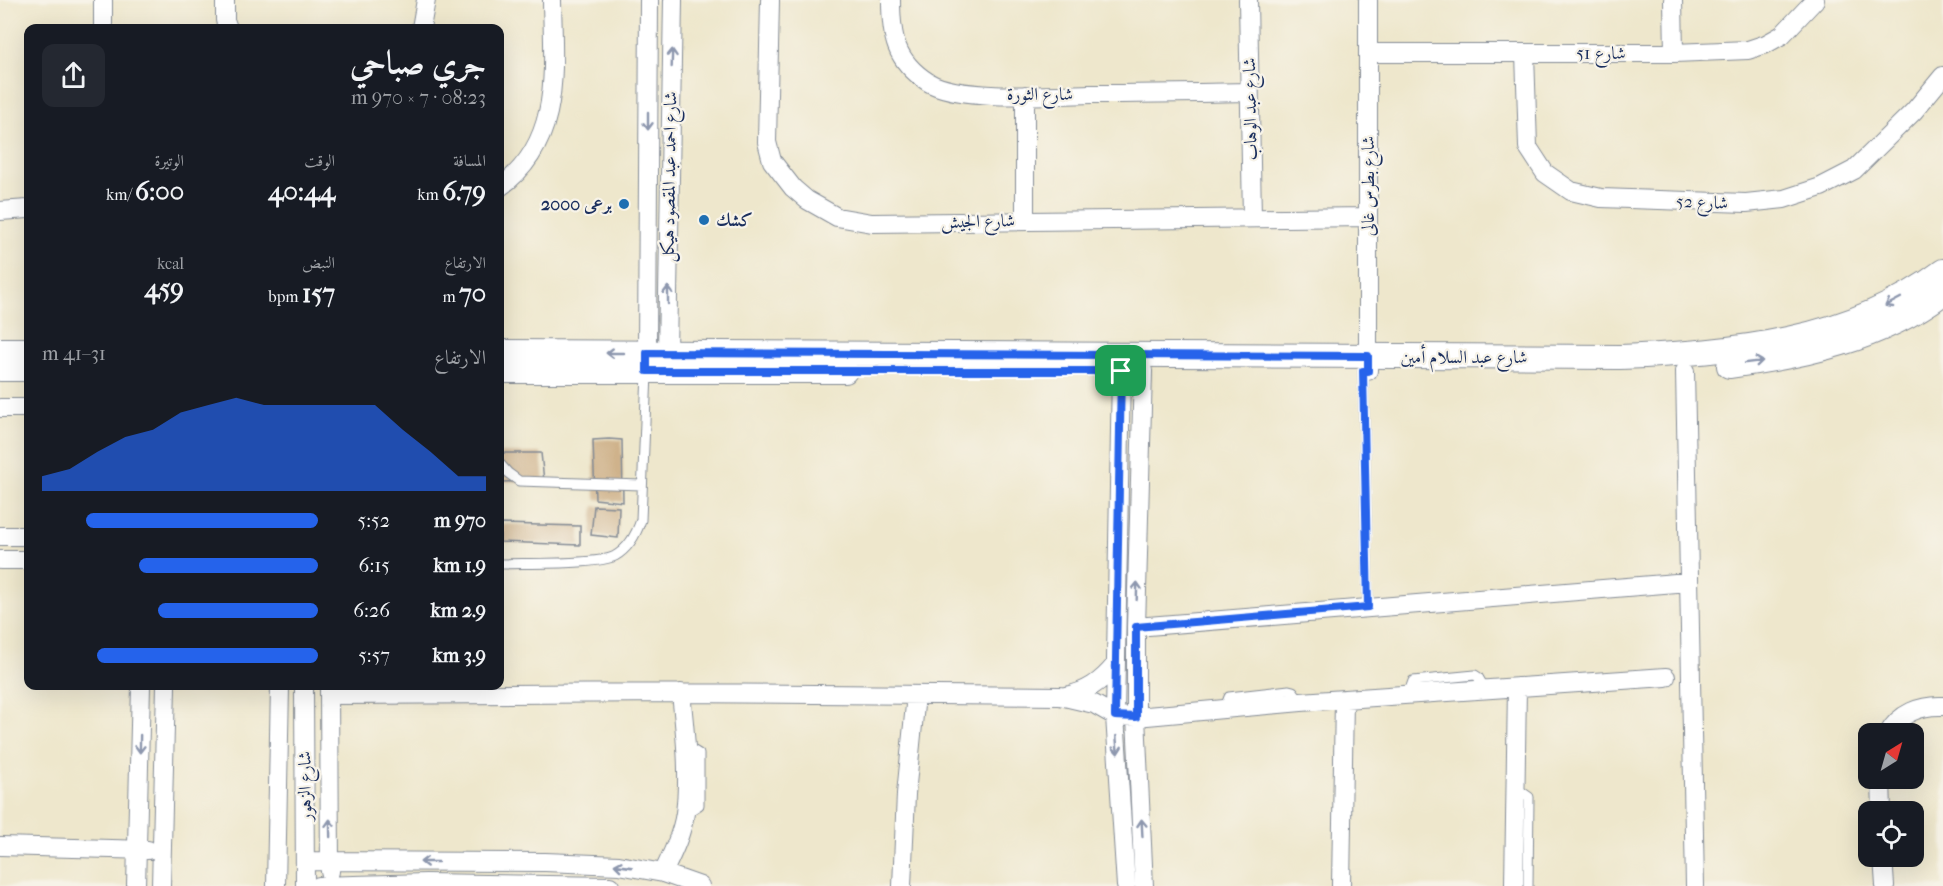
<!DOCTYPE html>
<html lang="ar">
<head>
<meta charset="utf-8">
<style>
	:root { --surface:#171b24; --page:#242831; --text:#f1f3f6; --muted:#9ea1a6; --accent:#2563eb }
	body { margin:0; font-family:"IM FELL French Canon",Amiri,serif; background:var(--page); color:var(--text); direction:rtl; height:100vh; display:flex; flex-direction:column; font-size:22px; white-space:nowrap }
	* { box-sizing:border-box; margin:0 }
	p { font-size:20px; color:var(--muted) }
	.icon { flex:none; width:33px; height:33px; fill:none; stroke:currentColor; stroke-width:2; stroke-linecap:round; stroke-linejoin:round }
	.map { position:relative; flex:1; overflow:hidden; direction:ltr }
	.side { position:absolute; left:24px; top:24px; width:480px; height:666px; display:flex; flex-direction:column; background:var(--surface); border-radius:12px; box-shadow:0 6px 24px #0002; direction:rtl }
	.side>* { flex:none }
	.needle { width:39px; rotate:37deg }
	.controls { position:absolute; left:1858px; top:723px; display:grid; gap:12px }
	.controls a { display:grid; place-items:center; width:66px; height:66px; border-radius:12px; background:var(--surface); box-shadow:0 6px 24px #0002; font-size:30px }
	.pin { position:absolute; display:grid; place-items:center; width:51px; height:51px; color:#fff; margin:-26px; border-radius:12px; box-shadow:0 3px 9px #0006 }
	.round { display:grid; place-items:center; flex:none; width:63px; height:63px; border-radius:12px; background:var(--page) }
	.head { display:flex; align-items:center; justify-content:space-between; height:102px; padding:0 18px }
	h1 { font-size:33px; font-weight:700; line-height:45px }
	.figures { display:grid; grid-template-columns:repeat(3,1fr); gap:9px; height:102px; padding:6px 18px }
	.figures div { display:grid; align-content:center }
	.figures b { font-size:26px; font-weight:700 }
	.figures small { font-size:16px; font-weight:400 }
	.figures p { font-size:16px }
	.chart { height:168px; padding:12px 18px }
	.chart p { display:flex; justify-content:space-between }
	.chart svg { width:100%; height:108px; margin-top:6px; fill:var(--accent); opacity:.7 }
	ul { padding:0 18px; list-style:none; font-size:20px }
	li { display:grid; grid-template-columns:96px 72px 1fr; align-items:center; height:45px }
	li i { height:15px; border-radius:8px; background:var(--accent) }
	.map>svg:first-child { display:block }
	.building { fill:#cfb28b }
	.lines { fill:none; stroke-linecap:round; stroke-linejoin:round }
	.lane-casing { stroke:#848b95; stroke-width:11 }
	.street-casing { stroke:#848b95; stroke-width:20 }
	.secondary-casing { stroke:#848b95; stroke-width:26 }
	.lane { stroke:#fff; stroke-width:9 }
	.street { stroke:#fff; stroke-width:18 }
	.secondary { stroke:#fff; stroke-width:24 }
	.oneway { stroke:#8d97ae }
	.route-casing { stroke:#fff; stroke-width:12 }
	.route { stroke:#2563eb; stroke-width:8 }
	.poi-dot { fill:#1f6fb2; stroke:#f7f3e8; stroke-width:2 }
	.labels { text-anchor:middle; stroke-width:4.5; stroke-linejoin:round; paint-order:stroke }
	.street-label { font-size:18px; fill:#1b2f5e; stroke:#f7f3e8 }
	.poi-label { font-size:18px; font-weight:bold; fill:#1b2f5e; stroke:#f7f3e8; text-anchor:end }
</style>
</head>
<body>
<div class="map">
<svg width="1943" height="886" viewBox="0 0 1943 886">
	<rect width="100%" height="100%" fill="#f7f3e8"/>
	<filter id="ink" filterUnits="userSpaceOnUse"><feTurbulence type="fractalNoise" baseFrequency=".0167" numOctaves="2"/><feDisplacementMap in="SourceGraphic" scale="12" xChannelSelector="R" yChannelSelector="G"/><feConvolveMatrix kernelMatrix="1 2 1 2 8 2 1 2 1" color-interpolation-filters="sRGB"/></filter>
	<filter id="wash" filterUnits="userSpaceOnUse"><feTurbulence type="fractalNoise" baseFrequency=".008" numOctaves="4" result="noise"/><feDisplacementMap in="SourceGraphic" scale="24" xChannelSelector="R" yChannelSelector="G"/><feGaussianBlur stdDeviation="1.35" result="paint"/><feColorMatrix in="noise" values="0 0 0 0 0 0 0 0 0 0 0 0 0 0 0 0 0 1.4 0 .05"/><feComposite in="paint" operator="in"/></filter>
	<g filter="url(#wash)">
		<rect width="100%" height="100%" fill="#eee7cc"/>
		<g id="blocks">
			<path class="building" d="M609 439 622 440 623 502 595 499 593 440Z
				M500 453H541L544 481 500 482Z
				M594 506 619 507 618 538 591 535Z
				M500 524 580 526V545L500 542Z"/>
		</g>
	</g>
	<g filter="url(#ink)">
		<use href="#blocks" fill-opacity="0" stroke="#848b95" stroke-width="1.5"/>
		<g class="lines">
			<defs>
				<path id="lane" d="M1363 371 1368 607
					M500 464 508 473 519 481 642 485
					M500 564C523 563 598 565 615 556 629 548 636 535 641 520L647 373
					M1408 695 1413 681 1475 675 1478 677 1485 689
					M1224 710 1229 697 1289 690 1293 691 1301 702
					M1516 788 1529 797 1528 886
					M685 814 699 805V754L686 746"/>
				<path id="street" d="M225 0V20L228 28
					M770 0 767 142 772 161 793 188 807 200 837 217 872 223 1368 217
					M891 0C891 36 895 61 928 82 958 101 1053 95 1090 94 1143 94 1196 93 1249 92
					M1248 0 1252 218
					M1368 0V371
					M1673 0 1674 53
					M103 28V0
					M421 28 426 0
					M1368 53H1674L1748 50 1766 44 1782 35 1815 0
					M1525 53 1528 147 1545 173 1571 191 1601 198 1746 203 1784 199 1821 187 1854 170 1914 111 1943 76
					M500 187C563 142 553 67 552 0
					M0 211 28 209
					M1025 220V95
					M647 353 649 0
					M667 354 673 0
					M1121 371 1115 716 1126 886
					M1143 371 1136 627V717L1144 886
					M1685 371 1695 886
					M0 408H28
					M0 536H28
					M0 560H28
					M1136 627 1688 582
					M304 686 305 886
					M329 686 330 872
					M329 695 681 693 1060 696 1094 704 1115 716 1136 717 1301 702 1666 677
					M1065 696C1087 692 1101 682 1115 665
					M1888 734C1899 713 1921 705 1943 706
					M1881 778 1882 812
					M0 846 148 850
					M1883 856 1885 886
					M306 861 545 862 619 865 663 873 700 886
					M663 873C672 854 682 834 685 813 690 773 685 732 681 693
					M136 886 141 686
					M161 886 166 686
					M276 886 280 686
					M319 886 426 883 610 886
					M902 886 906 794 916 695
					M1341 886 1344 699
					M1514 886 1517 687"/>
				<path id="secondary" d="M0 350H28
					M500 352 1620 357C1734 352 1849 342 1943 271
					M1729 366C1804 356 1881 340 1943 293
					M0 369H28
					M500 371H845"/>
			</defs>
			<use href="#lane" class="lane-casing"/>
			<use href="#street" class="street-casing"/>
			<use href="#secondary" class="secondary-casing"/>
			<use href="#lane" class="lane"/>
			<use href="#street" class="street"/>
			<use href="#secondary" class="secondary"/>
		</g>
		<defs><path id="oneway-shaft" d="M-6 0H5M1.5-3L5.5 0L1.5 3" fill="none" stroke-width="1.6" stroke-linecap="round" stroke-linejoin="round" transform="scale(1.5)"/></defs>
		<g class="oneway">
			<use href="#oneway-shaft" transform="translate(672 58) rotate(-88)"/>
			<use href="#oneway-shaft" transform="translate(648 121) rotate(90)"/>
			<use href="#oneway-shaft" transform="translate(668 295) rotate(-90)"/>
			<use href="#oneway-shaft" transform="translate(1893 302) rotate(152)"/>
			<use href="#oneway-shaft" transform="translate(615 353) rotate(-180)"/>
			<use href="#oneway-shaft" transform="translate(1754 362) rotate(-7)"/>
			<use href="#oneway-shaft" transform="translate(1137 591) rotate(-88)"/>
			<use href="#oneway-shaft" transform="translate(140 744) rotate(91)"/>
			<use href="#oneway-shaft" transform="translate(1117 745) rotate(85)"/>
			<use href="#oneway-shaft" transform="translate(330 828) rotate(-91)"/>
			<use href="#oneway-shaft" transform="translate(1142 828) rotate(-93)"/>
			<use href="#oneway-shaft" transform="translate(429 862) rotate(180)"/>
			<use href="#oneway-shaft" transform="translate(623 866) rotate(-172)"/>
		</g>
	</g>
	<g class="lines" filter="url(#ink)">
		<defs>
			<path id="route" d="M647 353 1368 356V371H1363L1368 607 1136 627V717L1115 716 1121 371H647Z"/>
		</defs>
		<use href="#route" class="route-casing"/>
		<use href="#route" class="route"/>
	</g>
	<g class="poi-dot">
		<circle cx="624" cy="204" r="6"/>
		<circle cx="704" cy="220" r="6"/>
	</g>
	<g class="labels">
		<g class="street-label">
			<text x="1601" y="59">شارع 51</text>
			<text x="1040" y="100">شارع الثورة</text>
			<text transform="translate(1250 109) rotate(-91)" y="6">شارع عبد الوهاب</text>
			<text transform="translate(669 177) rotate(-89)" y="6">شارع احمد عبد المقصود هيكل</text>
			<text transform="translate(1368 186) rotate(-90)" y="6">شارع بطرس غالى</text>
			<text transform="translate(1702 202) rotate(2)" y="6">شارع 52</text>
			<text transform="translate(978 221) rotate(-1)" y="6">شارع الجيش</text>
			<text x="1464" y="363">شارع عبد السلام أمين</text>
			<text transform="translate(305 786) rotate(-91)" y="6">شارع الزهور</text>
		</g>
		<g class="poi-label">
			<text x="612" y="210">برعى 2000</text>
			<text x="716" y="226" text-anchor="start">كشك</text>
		</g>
	</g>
</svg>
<div class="controls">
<a><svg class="needle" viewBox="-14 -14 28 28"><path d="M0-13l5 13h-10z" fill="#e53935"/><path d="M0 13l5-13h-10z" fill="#9ea1a6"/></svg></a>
<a><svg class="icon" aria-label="locate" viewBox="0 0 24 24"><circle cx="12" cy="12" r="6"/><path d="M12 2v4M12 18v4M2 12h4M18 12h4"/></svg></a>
</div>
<div class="pin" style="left:1121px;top:371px;background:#1e9e55"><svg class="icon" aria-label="arrive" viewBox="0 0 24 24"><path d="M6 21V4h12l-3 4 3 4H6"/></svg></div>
<section class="side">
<div class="head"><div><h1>جري صباحي</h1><p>08:23 · 7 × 970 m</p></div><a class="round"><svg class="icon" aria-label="share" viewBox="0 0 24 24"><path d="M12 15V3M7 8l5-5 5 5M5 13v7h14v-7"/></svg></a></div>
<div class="figures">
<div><p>المسافة</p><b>6.79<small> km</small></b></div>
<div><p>الوقت</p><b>40:44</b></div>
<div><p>الوتيرة</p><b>6:00<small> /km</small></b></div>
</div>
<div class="figures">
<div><p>الارتفاع</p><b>70<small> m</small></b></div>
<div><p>النبض</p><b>157<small> bpm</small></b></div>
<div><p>kcal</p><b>459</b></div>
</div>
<div class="chart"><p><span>الارتفاع</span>31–41 m</p>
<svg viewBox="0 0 160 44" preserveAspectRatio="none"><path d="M0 44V38L10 35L20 28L30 22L40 19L50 12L60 9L70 6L80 9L90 9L100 9L110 9L120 9L130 19L140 28L150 38L160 38V44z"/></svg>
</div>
<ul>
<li><b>970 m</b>5:52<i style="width:84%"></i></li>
<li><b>1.9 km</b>6:15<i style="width:65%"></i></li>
<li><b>2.9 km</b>6:26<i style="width:58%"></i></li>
<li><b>3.9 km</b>5:57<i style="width:80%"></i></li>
</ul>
</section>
</div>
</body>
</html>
